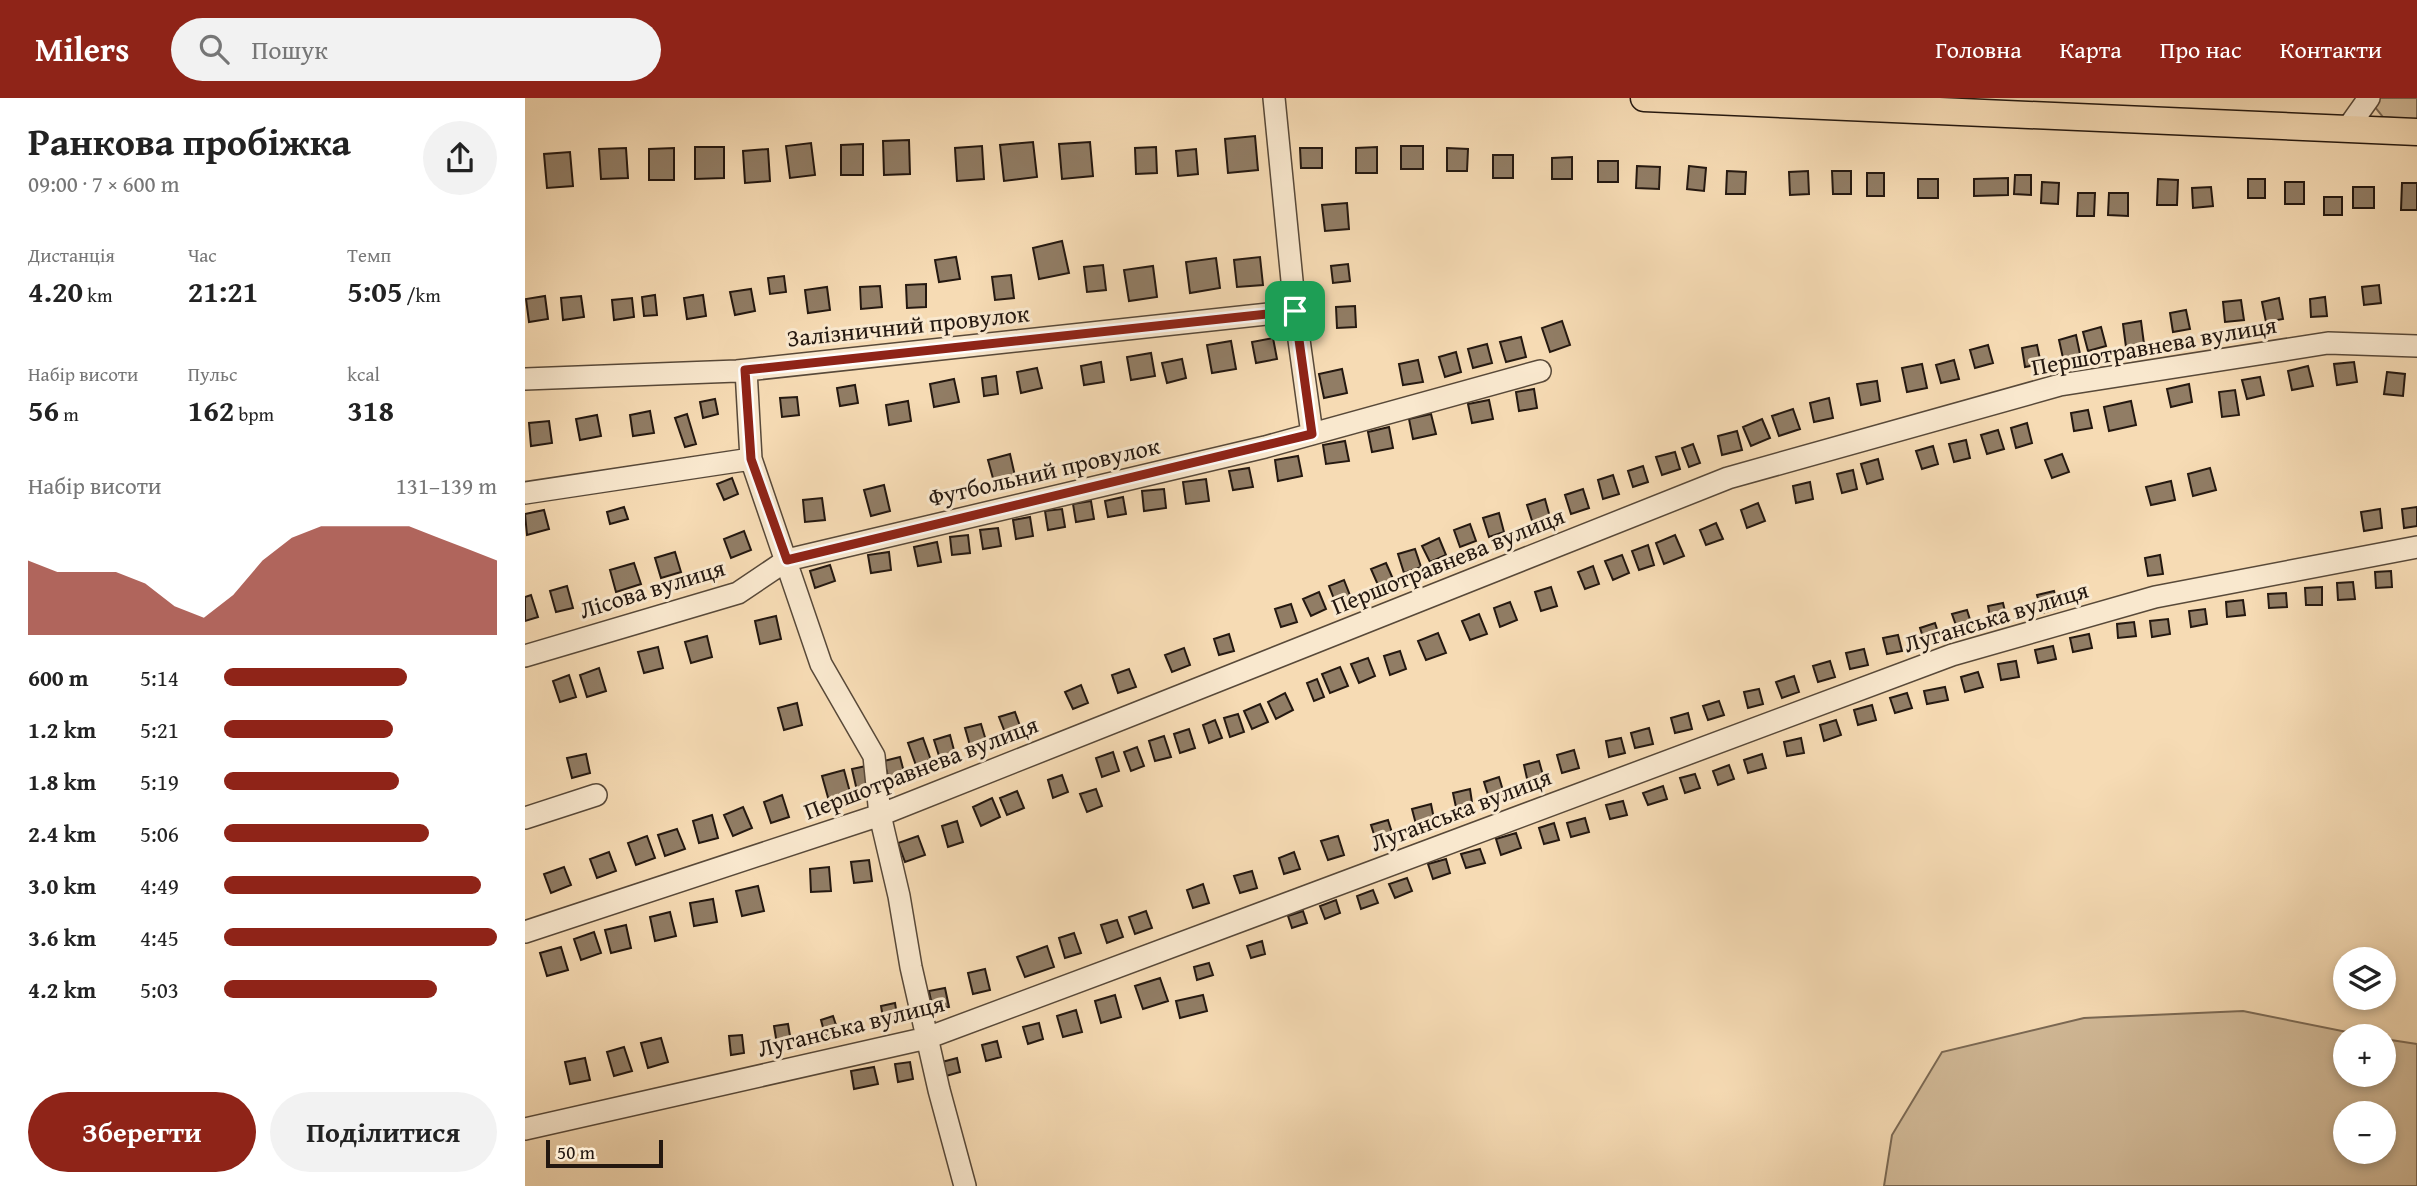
<!DOCTYPE html>
<html lang="uk">
<head>
<meta charset="utf-8">
<style>
	:root { --surface:#fff; --page:#f2f2f2; --text:#222; --muted:#767676; --accent:#8f2418 }
	body { margin:0; font-family:"Gentium Book Plus",serif; background:var(--page); color:var(--text); height:100vh; display:flex; flex-direction:column; font-size:26px; white-space:nowrap }
	* { box-sizing:border-box; margin:0 }
	p { font-size:23px; color:var(--muted) }
	.icon { flex:none; width:38px; height:38px; fill:none; stroke:currentColor; stroke-width:2; stroke-linecap:round; stroke-linejoin:round }
	.map { position:relative; flex:1; overflow:hidden }
	.panel { display:flex; flex-direction:column; background:var(--surface); width:525px }
	.panel>* { flex:none }
	.tools { position:absolute; left:1808px; top:849px; display:grid; gap:14px }
	.tools a { display:grid; place-items:center; width:63px; height:63px; border-radius:50%; background:var(--surface); box-shadow:0 4px 10px #0003; font-size:35px }
	.scale { position:absolute; left:21px; bottom:18px; width:117px; box-sizing:border-box; padding-left:7px; border:4px solid #241810; border-top:0; font-size:19px; line-height:24px; white-space:nowrap; color:#241810; -webkit-text-stroke:5px #f9e8ce; paint-order:stroke }
	.pin { position:absolute; display:grid; place-items:center; width:60px; height:60px; color:#fff; margin:-30px; border-radius:14px; box-shadow:0 4px 10px #0006 }
	.round { display:grid; place-items:center; flex:none; width:74px; height:74px; border-radius:37px; background:var(--page) }
	.summary { display:flex; align-items:center; justify-content:space-between; height:119px; padding:0 28px }
	h1 { font-size:38px; font-weight:700; line-height:52px }
	.figures { display:grid; grid-template-columns:repeat(3,1fr); gap:10px; height:119px; padding:7px 28px }
	.figures div { display:grid; align-content:center }
	.figures b { font-size:30px; font-weight:700 }
	.figures small { font-size:19px; font-weight:400 }
	.figures p { font-size:19px }
	.chart { height:196px; padding:14px 28px }
	.chart p { display:flex; justify-content:space-between }
	.chart svg { width:100%; height:126px; margin-top:7px; fill:var(--accent); opacity:.7 }
	.action { display:flex; gap:14px; margin-top:auto; padding:14px 28px }
	.action a { flex:1; height:80px; border-radius:42px; background:var(--accent); color:#fff; font-size:28px; font-weight:700; line-height:80px; text-align:center }
	.action a+a { background:var(--page); color:var(--text) }
	ul { padding:0 28px; list-style:none; font-size:23px }
	li { display:grid; grid-template-columns:112px 84px 1fr; align-items:center; height:52px }
	li i { height:18px; border-radius:9px; background:var(--accent) }
	header { display:flex; align-items:center; gap:42px; box-sizing:border-box; height:98px; padding:0 35px; background:var(--accent); color:#fff }
	header strong { font-size:33px }
	nav { display:flex; gap:38px; margin-inline-start:auto; font-size:24px }
	.search { width:490px; height:63px; background:var(--page); display:flex; align-items:center; gap:18px; box-sizing:border-box; padding:0 24px; border-radius:38px; color:var(--muted); font-size:26px }
	main { display:flex; flex:1; min-height:0 }
	.map>svg:first-child { display:block }
	.green { fill:#d2ba98; stroke:#7b6954; stroke-width:2; fill-rule:evenodd }
	.building { fill:#917d65; stroke:#241810; stroke-width:2 }
	.lines { fill:none; stroke-linecap:round; stroke-linejoin:round }
	.minor-casing { stroke:#584939; stroke-width:24 }
	.major-casing { stroke:#241810; stroke-width:29 }
	.minor { stroke:#f9e8ce; stroke-width:21 }
	.major { stroke:#f6dbb4; stroke-width:26 }
	.route-casing { stroke:#fff; stroke-width:14 }
	.route { stroke:#8f2418; stroke-width:9 }
	.labels { text-anchor:middle; stroke-width:6; stroke-linejoin:round; paint-order:stroke }
	.street-label { font-size:24px; fill:#241810; stroke:#f9e8ce }
</style>
</head>
<body>
<header>
<strong>Milers</strong>
<div class="search"><svg class="icon" aria-label="search" viewBox="0 0 24 24"><circle cx="10" cy="10" r="6"/><path d="M15 15l6 6"/></svg>Пошук</div>
<nav><a>Головна</a><a>Карта</a><a>Про нас</a><a>Контакти</a></nav>
</header>
<main>
<section class="panel">
<div class="summary"><div><h1>Ранкова пробіжка</h1><p>09:00 · 7 × 600 m</p></div><a class="round"><svg class="icon" aria-label="share" viewBox="0 0 24 24"><path d="M12 15V3M7 8l5-5 5 5M5 13v7h14v-7"/></svg></a></div>
<div class="figures">
<div><p>Дистанція</p><b>4.20<small> km</small></b></div>
<div><p>Час</p><b>21:21</b></div>
<div><p>Темп</p><b>5:05<small> /km</small></b></div>
</div>
<div class="figures">
<div><p>Набір висоти</p><b>56<small> m</small></b></div>
<div><p>Пульс</p><b>162<small> bpm</small></b></div>
<div><p>kcal</p><b>318</b></div>
</div>
<div class="chart"><p><span>Набір висоти</span>131–139 m</p>
<svg viewBox="0 0 160 44" preserveAspectRatio="none"><path d="M0 44V18L10 22L20 22L30 22L40 26L50 34L60 38L70 30L80 18L90 10L100 6L110 6L120 6L130 6L140 10L150 14L160 18V44z"/></svg>
</div>
<ul>
<li><b>600 m</b>5:14<i style="width:67%"></i></li>
<li><b>1.2 km</b>5:21<i style="width:62%"></i></li>
<li><b>1.8 km</b>5:19<i style="width:64%"></i></li>
<li><b>2.4 km</b>5:06<i style="width:75%"></i></li>
<li><b>3.0 km</b>4:49<i style="width:94%"></i></li>
<li><b>3.6 km</b>4:45<i style="width:100%"></i></li>
<li><b>4.2 km</b>5:03<i style="width:78%"></i></li>
</ul>
<div class="action"><a>Зберегти</a><a>Поділитися</a></div>
</section>
<div class="map">
<svg width="1892" height="1088" viewBox="0 0 1892 1088">
	<rect width="100%" height="100%" fill="#f6dbb4"/>
	<filter id="stains"><feTurbulence type="fractalNoise" baseFrequency=".00286" numOctaves="4"/><feColorMatrix values="0 0 0 0 .2 0 0 0 0 .09 0 0 0 0 .02 0 0 0 .5 -.17"/></filter>
	<radialGradient id="worn" r=".72"><stop offset=".6" stop-color="#630" stop-opacity="0"/><stop offset="1" stop-color="#630" stop-opacity=".3"/></radialGradient>
	<path class="green" d="M1853 0H1892V22L1858 19 1850 9Z
		M1718 913 1842 938H1820V976H1858L1859 941 1892 946V1088H1359L1367 1037 1417 954 1559 920ZM1858 1015V1054H1820V1015Z"/>
	<path class="building" d="M730 38 733 72 703 75 700 41Z
		M384 42 385 76 359 77 358 43Z
		M508 44 512 79 479 83 475 47Z
		M565 44 568 78 537 81 534 46Z
		M286 45 290 77 265 80 261 48Z
		M338 46V77H316V47Z
		M457 48 459 81 432 83 430 50Z
		M876 48H898V71H876Z
		M170 49H199V80L170 81Z
		M631 49 632 75 611 76 610 50Z
		M852 49V75H831V50Z
		M101 50 103 80 76 81 74 51Z
		M149 50V82H124V51Z
		M775 50H797V70H776Z
		M922 50 943 51 942 73H922Z
		M243 51 245 83 220 85 218 53Z
		M671 51 673 76 653 78 651 53Z
		M45 54 48 88 22 90 19 56Z
		M968 57H988V80H968Z
		M1047 59V81H1027V60Z
		M1073 63H1093V84H1073Z
		M1112 68 1135 69 1134 91 1111 90Z
		M1164 68 1181 70 1179 93 1162 91Z
		M1202 73 1221 74 1220 96H1201Z
		M1283 73 1284 96 1265 97 1264 74Z
		M1307 73H1326V96H1308Z
		M1342 75H1359V98H1342Z
		M1490 77H1506V97L1489 96Z
		M1483 80V97L1449 98V81Z
		M1393 81H1413V100H1393Z
		M1633 81 1653 82 1652 107H1632Z
		M1723 81H1740V100H1723Z
		M1517 84 1534 85 1533 106 1516 105Z
		M1760 84H1779V106H1760Z
		M1877 85H1892V112H1876Z
		M1686 89 1688 108 1668 110 1667 90Z
		M1828 89H1849V110H1828Z
		M1553 95H1570L1569 118H1552Z
		M1584 95H1603V118L1583 117Z
		M1799 99H1817V117H1799Z
		M822 105 824 131 800 133 797 107Z
		M537 143 544 175 514 181 508 150Z
		M431 159 435 181 414 184 410 162Z
		M735 159 738 187 712 189 709 162Z
		M691 160 695 190 665 195 661 164Z
		M823 166 825 183 808 185 806 168Z
		M578 167 581 192 562 194 559 169Z
		M628 168 632 199 604 203 599 172Z
		M486 177 489 200 470 202 467 179Z
		M259 178 261 194 245 196 243 180Z
		M401 186V209L382 210 381 187Z
		M1854 187 1856 205 1839 207 1837 189Z
		M355 188 357 209 336 211 335 189Z
		M302 189 305 212 283 215 280 192Z
		M226 191 230 213 210 217 205 194Z
		M130 197 132 217 119 218 117 199Z
		M178 197 181 218 162 221 159 200Z
		M20 198 23 221 4 224 1 201Z
		M56 198 59 219 38 222 36 200Z
		M1800 199 1802 218 1786 219 1785 201Z
		M107 200 109 219 89 222 87 202Z
		M1754 200 1758 221 1741 224 1737 204Z
		M1716 202 1719 222 1700 224 1698 204Z
		M830 208 831 229 812 230 811 209Z
		M1661 212 1665 231 1648 234 1645 215Z
		M1037 223 1045 247 1025 254 1017 230Z
		M1616 223 1619 246 1601 249 1598 226Z
		M1576 229 1581 248 1563 253 1558 234Z
		M1551 237 1555 256 1538 260 1534 242Z
		M996 239 1001 259 981 264 975 244Z
		M748 240 752 261 731 265 727 244Z
		M706 243 711 271 687 275 682 247Z
		M962 246 967 265 948 270 943 251Z
		M1463 247 1468 265 1450 270 1445 252Z
		M1512 247 1516 266 1500 269 1497 250Z
		M931 254 936 274 920 279 914 259Z
		M626 255 630 278 606 282 602 259Z
		M657 261 661 280 642 285 637 265Z
		M893 262 898 284 878 287 874 266Z
		M1429 262 1434 281 1416 285 1411 267Z
		M576 264 579 284 559 287 556 268Z
		M1829 264 1832 284 1812 287 1809 266Z
		M1397 266 1402 290 1382 294 1377 270Z
		M1783 268 1788 288 1767 292 1763 273Z
		M512 270 517 290 496 295 492 274Z
		M817 271 822 295 799 300 794 276Z
		M1862 274 1880 276 1878 298 1859 296Z
		M471 278 473 296 459 298 457 280Z
		M1735 279 1739 297 1722 301 1717 282Z
		M429 281 434 304 409 309 405 286Z
		M1352 283 1355 303 1336 307 1332 286Z
		M1664 286 1667 304 1646 309 1642 291Z
		M330 287 333 305 315 308 312 290Z
		M1009 291 1012 310 994 313 991 294Z
		M1710 292 1714 317 1697 319 1694 294Z
		M272 299 274 317 257 319 255 300Z
		M1304 300 1308 320 1289 324 1285 305Z
		M190 301 193 316 178 320 175 304Z
		M964 302 968 321 947 325 943 306Z
		M383 303 386 323 364 327 361 307Z
		M1606 303 1611 327 1584 333 1579 309Z
		M1268 311 1275 331 1254 338 1247 318Z
		M1563 312 1567 330 1549 333 1546 315Z
		M125 313 129 335 108 338 105 317Z
		M162 316 171 346 160 349 150 320Z
		M906 316 911 336 888 341 884 321Z
		M72 317 76 338 55 342 51 321Z
		M1237 321 1245 340 1226 348 1218 329Z
		M24 323 27 345 6 348 4 325Z
		M1502 325 1507 345 1491 350 1486 330Z
		M864 329 868 350 847 354 843 334Z
		M1473 332 1479 351 1462 356 1456 337Z
		M1212 333 1217 352 1197 357 1193 338Z
		M1441 342 1445 360 1429 364 1424 346Z
		M820 343 824 363 801 366 798 347Z
		M1168 346 1175 365 1164 369 1157 350Z
		M1408 348 1413 366 1397 371 1391 353Z
		M1150 354 1155 371 1137 377 1131 359Z
		M485 356 490 378 469 384 463 362Z
		M1537 356 1544 374 1527 380 1520 362Z
		M773 358 777 378 753 383 750 362Z
		M1353 361 1358 381 1342 386 1336 366Z
		M1118 368 1123 384 1108 389 1103 373Z
		M724 370 728 389 708 392 704 373Z
		M1685 370 1691 392 1668 398 1663 376Z
		M1328 372 1332 391 1317 395 1312 376Z
		M1088 377 1094 396 1078 401 1073 382Z
		M207 380 213 396 199 402 192 386Z
		M681 381 684 403 661 406 658 384Z
		M1646 383 1650 402 1626 407 1621 389Z
		M1285 384 1288 401 1271 405 1268 388Z
		M359 387 365 413 346 418 339 392Z
		M639 391 641 410 619 413 617 393Z
		M1058 391 1064 410 1046 416 1040 397Z
		M598 399 601 416 583 419 580 403Z
		M297 400 300 422 280 424 278 402Z
		M1020 401 1026 423 1009 429 1002 407Z
		M566 403 569 421 551 424 548 406Z
		M1233 405 1240 423 1222 430 1216 412Z
		M99 409 103 421 85 426 82 414Z
		M1892 409V428L1879 430 1877 411Z
		M537 411 540 429 523 432 520 413Z
		M1855 411 1857 430 1839 433 1836 414Z
		M19 412 24 431 2 437 0 416Z
		M974 415 979 434 964 439 958 420Z
		M505 419 508 438 491 441 488 422Z
		M1191 425 1198 441 1181 447 1175 432Z
		M945 426 951 443 935 449 929 432Z
		M473 430 476 448 458 451 455 432Z
		M219 433 226 452 206 460 199 441Z
		M443 437 445 455 427 457 425 439Z
		M1150 437 1159 458 1139 466 1131 445Z
		M914 440 921 457 905 464 897 448Z
		M412 444 416 464 393 468 389 449Z
		M1123 447 1129 467 1114 472 1107 453Z
		M890 451 896 469 879 475 873 456Z
		M150 454 156 474 136 480 130 460Z
		M364 454 366 472 346 475 343 457Z
		M1097 457 1104 475 1088 482 1080 463Z
		M1635 457 1638 476 1623 478 1620 460Z
		M109 465 116 486 91 494 85 472Z
		M861 465 868 481 853 487 846 471Z
		M305 467 310 483 290 490 285 473Z
		M1068 468 1074 486 1060 491 1053 474Z
		M1866 473 1867 489 1851 490 1850 474Z
		M819 482 826 500 811 506 804 488Z
		M1828 484 1830 501 1813 502 1812 485Z
		M42 488 48 510 31 514 25 493Z
		M1026 489 1032 508 1016 513 1010 494Z
		M1797 489V507H1781L1780 490Z
		M1529 493 1534 510 1517 515 1512 497Z
		M794 494 801 511 786 518 778 501Z
		M1761 495 1762 509 1744 510 1743 496Z
		M6 497 13 519 0 523V499Z
		M1718 502 1720 517 1702 519 1701 504Z
		M985 504 992 522 975 529 969 510Z
		M1478 505 1482 522 1466 525 1463 508Z
		M766 506 772 524 756 529 750 511Z
		M1680 511 1682 526 1666 529 1664 513Z
		M1442 512 1447 528 1433 533 1427 516Z
		M954 516 962 536 945 542 937 523Z
		M251 518 256 541 235 546 230 523Z
		M1643 521 1645 536 1627 539 1625 523Z
		M1609 524 1611 538 1593 540 1592 526Z
		M1410 525 1415 540 1400 545 1395 530Z
		M913 535 921 555 901 562 893 543Z
		M704 536 709 553 694 557 689 541Z
		M1564 536 1567 550 1548 554 1545 540Z
		M1373 537 1377 553 1362 556 1358 540Z
		M182 538 187 559 166 565 160 544Z
		M1528 548 1531 561 1513 565 1510 552Z
		M133 549 138 570 119 575 113 554Z
		M659 550 665 567 647 574 640 557Z
		M1339 551 1343 567 1325 571 1321 555Z
		M875 553 881 571 865 577 859 558Z
		M843 560 850 578 834 585 826 566Z
		M1305 563 1310 579 1293 584 1288 568Z
		M1491 563 1494 579 1476 582 1473 566Z
		M815 569 823 588 805 595 797 576Z
		M74 570 81 593 62 599 55 577Z
		M604 571 611 589 593 595 587 577Z
		M1453 574 1458 589 1440 594 1436 579Z
		M44 577 51 599 35 604 28 583Z
		M1269 578 1274 594 1257 600 1251 584Z
		M792 581 799 599 789 603 782 585Z
		M556 587 563 605 548 611 540 594Z
		M1420 589 1423 602 1402 606 1399 593Z
		M1234 591 1238 606 1223 610 1219 594Z
		M760 595 768 612 751 621 743 604Z
		M1382 595 1387 610 1370 615 1365 600Z
		M1194 603 1199 617 1183 622 1178 608Z
		M272 605 277 627 259 632 253 610Z
		M735 606 743 624 727 631 719 613Z
		M1347 607 1351 622 1333 627 1329 612Z
		M490 614 496 631 481 637 474 619Z
		M1163 615 1167 631 1150 635 1146 620Z
		M713 616 719 634 705 639 699 620Z
		M690 622 697 640 684 645 678 627Z
		M1311 622 1316 637 1299 643 1295 627Z
		M456 626 462 646 446 651 440 630Z
		M1124 630 1128 646 1110 650 1106 635Z
		M664 631 670 650 655 655 649 636Z
		M425 637 430 656 415 661 409 642Z
		M639 638 646 659 630 663 624 643Z
		M398 640 408 668 393 673 383 645Z
		M1096 640 1100 655 1084 659 1081 643Z
		M1276 640 1279 655 1262 658 1259 644Z
		M612 649 619 668 606 673 599 654Z
		M1049 652 1054 670 1037 675 1032 657Z
		M588 654 594 673 577 679 571 660Z
		M61 656 65 675 47 680 42 660Z
		M1237 656 1241 670 1223 675 1219 662Z
		M375 659 380 678 364 682 359 663Z
		M1014 663 1019 681 1003 685 999 667Z
		M1204 667 1209 681 1193 687 1188 673Z
		M341 668 347 694 333 697 327 671Z
		M319 672 326 698 304 703 297 678Z
		M1170 676 1175 690 1160 695 1155 680Z
		M537 677 543 694 528 700 523 682Z
		M974 679 979 696 964 700 959 684Z
		M1138 688 1142 701 1123 707 1118 695Z
		M571 691 577 708 562 714 555 696Z
		M945 691 948 711 932 714 928 695Z
		M492 693 499 710 482 717 475 700Z
		M257 697 264 719 246 725 239 704Z
		M467 700 475 719 456 728 448 709Z
		M1098 703 1102 717 1085 721 1081 707Z
		M906 706 910 726 892 730 887 711Z
		M218 709 227 730 208 738 199 717Z
		M187 717 193 740 174 745 168 723Z
		M1060 720 1064 734 1046 739 1042 725Z
		M863 722 869 741 852 746 846 727Z
		M432 723 438 744 423 749 417 728Z
		M1029 725 1034 742 1019 746 1014 730Z
		M152 731 160 751 140 758 133 737Z
		M991 735 996 750 976 757 971 741Z
		M122 738 130 760 111 767 103 745Z
		M393 738 400 757 380 764 373 745Z
		M813 738 819 757 803 762 796 743Z
		M955 751 960 765 941 770 936 756Z
		M84 754 91 773 72 780 65 761Z
		M769 754 775 771 759 776 754 760Z
		M921 761 925 775 908 781 903 766Z
		M344 762 347 783 329 785 326 764Z
		M39 769 46 787 26 795 19 776Z
		M304 769 306 793 286 794 285 771Z
		M727 773 732 790 715 795 709 778Z
		M882 780 887 793 870 800 864 786Z
		M678 786 684 805 668 810 662 792Z
		M233 788 239 813 217 818 211 793Z
		M848 792 853 805 836 811 832 798Z
		M188 801 192 824 169 828 165 805Z
		M811 802 815 815 800 821 795 808Z
		M621 813 627 830 610 836 604 819Z
		M778 813 782 825 767 830 763 818Z
		M145 814 151 838 130 843 125 819Z
		M592 822 598 839 582 845 576 827Z
		M101 827 106 850 86 855 80 832Z
		M69 834 76 855 56 862 49 841Z
		M549 835 556 855 540 860 534 840Z
		M737 843 740 856 726 860 722 848Z
		M522 848 529 869 500 879 492 859Z
		M36 849 43 872 22 878 15 855Z
		M684 865 688 877 672 882 669 869Z
		M460 871 465 892 448 896 443 875Z
		M635 880 643 903 618 911 610 888Z
		M420 890 424 909 408 912 404 893Z
		M590 897 596 919 576 925 570 903Z
		M678 897 682 913 655 920 651 903Z
		M370 905 373 923 359 926 356 908Z
		M551 912 557 934 538 939 532 918Z
		M308 918 313 933 300 937 296 922Z
		M514 925 518 941 503 946 498 929Z
		M263 926 266 944 252 946 249 928Z
		M217 937 219 955 206 957 204 938Z
		M136 940 143 964 123 970 116 945Z
		M472 943 476 959 461 963 457 947Z
		M99 949 107 973 89 978 82 954Z
		M60 960 65 982 45 986 40 964Z
		M432 960 435 974 421 978 417 964Z
		M385 964 388 981 373 984 370 966Z
		M349 969 353 986 329 991 326 973Z"/>
	<g class="lines">
		<defs>
			<path id="minor" d="M749 0 770 213 787 336
				M1822 31 1844 0
				M221 272 226 361 296 566 349 658 355 717 374 798 386 869 414 992 440 1088
				M0 281 212 273 770 213
				M0 395 226 361
				M0 558 213 495 262 462 740 349 1015 273
				M0 720 71 697
				M0 834 355 717 1203 380 1535 287 1803 245 1892 248
				M0 1031 402 940 1427 557 1630 499 1892 449"/>
			<path id="major" d="M1119 0 1892 34"/>
		</defs>
		<use href="#minor" class="minor-casing"/>
		<use href="#major" class="major-casing"/>
		<use href="#minor" class="minor"/>
		<use href="#major" class="major"/>
	</g>
	<g class="lines">
		<defs>
			<path id="route" d="M770 213 787 336 262 462 226 361 220 272Z"/>
		</defs>
		<use href="#route" class="route-casing"/>
		<use href="#route" class="route"/>
	</g>
	<g class="labels">
		<g class="street-label">
			<text transform="translate(383 228) rotate(-6)" y="8">Залізничний провулок</text>
			<text transform="translate(1629 248) rotate(-10)" y="8">Першотравнева вулиця</text>
			<text transform="translate(519 374) rotate(-13)" y="8">Футбольний провулок</text>
			<text transform="translate(923 463) rotate(-22)" y="8">Першотравнева вулиця</text>
			<text transform="translate(127 491) rotate(-17)" y="8">Лісова вулиця</text>
			<text transform="translate(1471 519) rotate(-17)" y="8">Луганська вулиця</text>
			<text transform="translate(396 670) rotate(-21)" y="8">Першотравнева вулиця</text>
			<text transform="translate(936 712) rotate(-21)" y="8">Луганська вулиця</text>
			<text transform="translate(326 928) rotate(-14)" y="8">Луганська вулиця</text>
		</g>
	</g>
	<rect width="100%" height="100%" filter="url(#stains)"/>
	<rect width="100%" height="100%" fill="url(#worn)"/>
</svg>
<div class="tools">
<a><svg class="icon" aria-label="layers" viewBox="0 0 24 24"><path d="M12 4l9 5-9 5-9-5zM3 14l9 5 9-5"/></svg></a>
<a>+</a>
<a>−</a>
</div>
<div class="scale">50 m</div>
<div class="pin" style="left:770px;top:213px;background:#1e9e55"><svg class="icon" aria-label="arrive" viewBox="0 0 24 24"><path d="M6 21V4h12l-3 4 3 4H6"/></svg></div>
</div>
</main>
</body>
</html>
